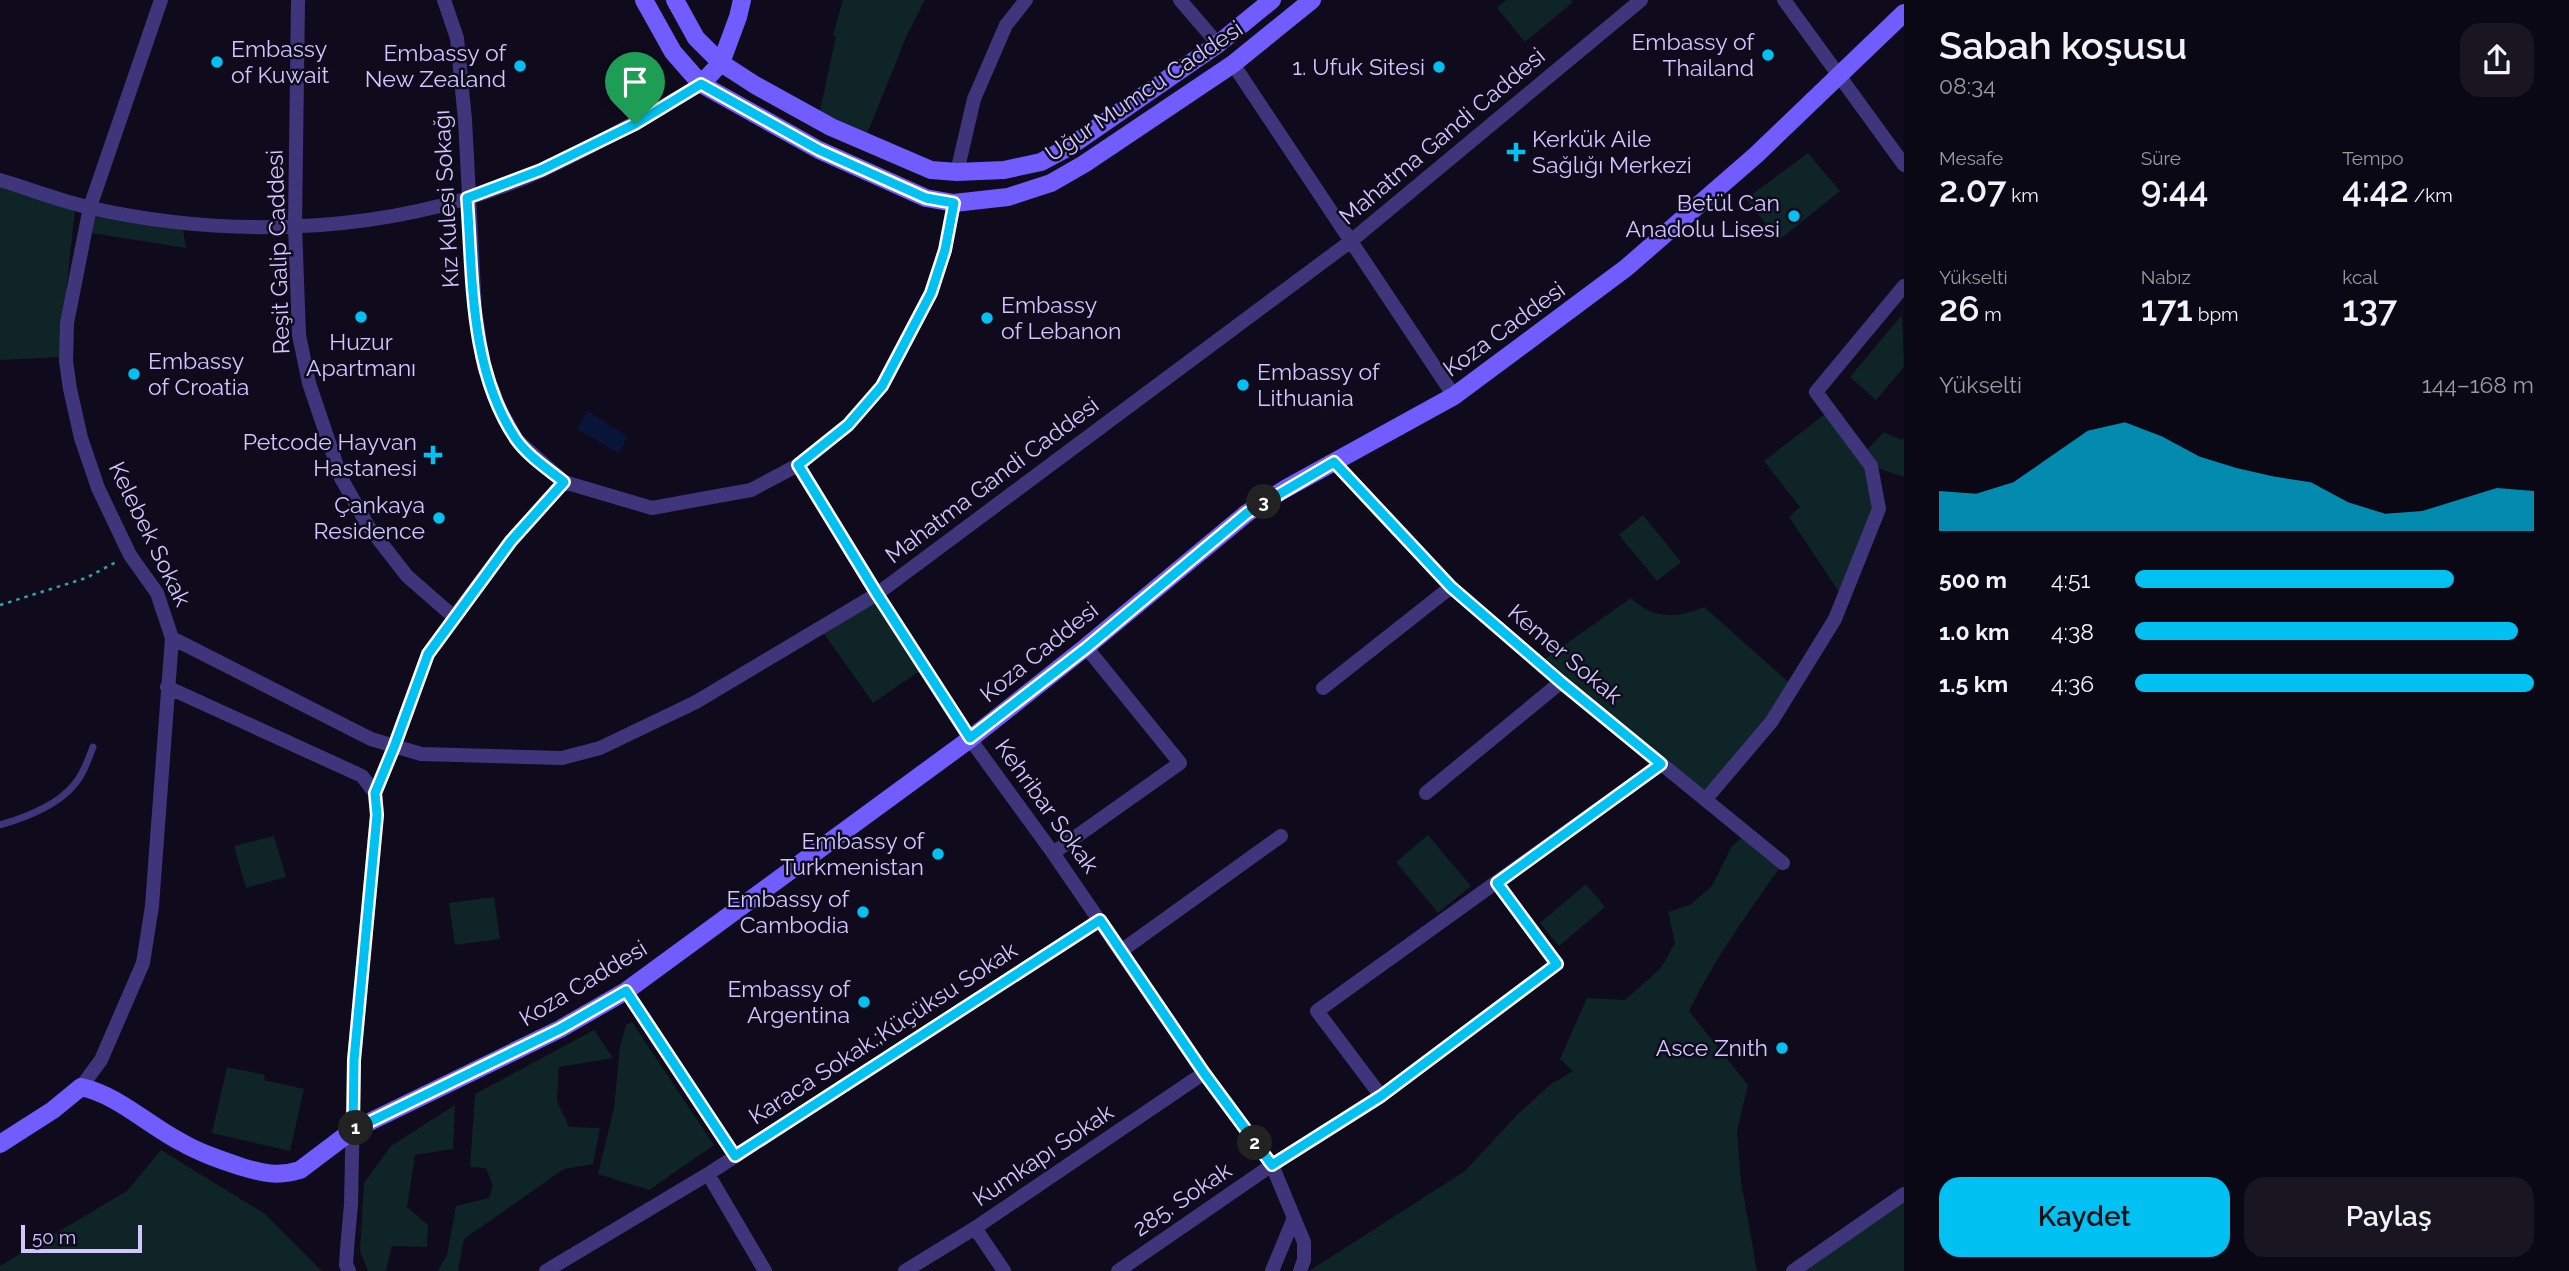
<!DOCTYPE html>
<html lang="tr">
<head>
<meta charset="utf-8">
<style>
	:root { --surface:#0b0815; --page:#191622; --text:#f1f3f6; --muted:#9a9aa0; --accent:#00c1f1 }
	body { margin:0; font-family:Raleway,sans-serif; background:var(--page); color:var(--text); height:100vh; display:flex; flex-direction:column; font-size:26px; white-space:nowrap }
	* { box-sizing:border-box; margin:0 }
	p { font-size:23px; color:var(--muted) }
	.icon { flex:none; width:38px; height:38px; fill:none; stroke:currentColor; stroke-width:2; stroke-linecap:round; stroke-linejoin:round }
	.map { position:relative; flex:1; overflow:hidden }
	.sheet { display:flex; flex-direction:column; background:var(--surface); width:665px }
	.sheet>* { flex:none }
	.scale { position:absolute; left:21px; bottom:18px; width:121px; box-sizing:border-box; padding-left:7px; border:4px solid #d2c6ff; border-top:0; font-size:19px; line-height:24px; white-space:nowrap; color:#d2c6ff; -webkit-text-stroke:5px #0f0b1c; paint-order:stroke }
	.pin { position:absolute; display:grid; place-items:center; width:60px; height:60px; color:#fff; margin:-72px -30px; border-radius:50% 50% 50% 0; rotate:-45deg; box-shadow:0 0 7px #0007 }
	.pin .icon { rotate:45deg }
	.km { position:absolute; width:35px; height:35px; margin:-18px; border-radius:50%; background:#222; color:#fff; font-size:19px; line-height:35px; text-align:center }
	.round { display:grid; place-items:center; flex:none; width:74px; height:74px; border-radius:21px; background:var(--page) }
	.overview { display:flex; align-items:center; justify-content:space-between; height:119px; padding:0 35px }
	h1 { font-size:38px; font-weight:600; line-height:52px }
	.stats { display:grid; grid-template-columns:repeat(3,1fr); gap:10px; height:119px; padding:7px 35px }
	.stats div { display:grid; align-content:center }
	.stats b { font-size:35px; font-weight:600 }
	.stats small { font-size:19px; font-weight:400 }
	.stats p { font-size:19px }
	.chart { height:196px; padding:14px 35px }
	.chart p { display:flex; justify-content:space-between }
	.chart svg { width:100%; height:126px; margin-top:7px; fill:var(--accent); opacity:.7 }
	.primary-button { display:flex; gap:14px; margin-top:auto; padding:14px 35px }
	.primary-button a { flex:1; height:80px; border-radius:21px; background:var(--accent); color:#111; font-size:28px; font-weight:600; line-height:80px; text-align:center }
	.primary-button a+a { background:var(--page); color:var(--text) }
	ul { padding:0 35px; list-style:none; font-size:23px }
	li { display:grid; grid-template-columns:112px 84px 1fr; align-items:center; height:52px }
	li i { height:18px; border-radius:9px; background:var(--accent) }
	main { display:flex; flex:1; min-height:0 }
	.map>svg:first-child { display:block }
	.green { fill:#0e2426 }
	.water { fill:#081538 }
	.lines { fill:none; stroke-linecap:round; stroke-linejoin:round }
	.path { stroke:#2ca8ad; stroke-width:2.5; stroke-dasharray:3.5 5; stroke-linecap:butt }
	.lane { stroke:#3f357b; stroke-width:7 }
	.street { stroke:#3f357b; stroke-width:14 }
	.secondary { stroke:#715dff; stroke-width:18 }
	.route-casing { stroke:#fff; stroke-width:14 }
	.route { stroke:#00c1f1; stroke-width:9 }
	.poi-dot { fill:#00c1f1; stroke:#0f0b1c; stroke-width:2.5 }
	.labels { text-anchor:middle; stroke-width:5; stroke-linejoin:round; paint-order:stroke }
	.poi-label { font-size:23px; fill:#d2c6ff; stroke:#0f0b1c; text-anchor:end }
	.street-label { font-size:23px; fill:#d2c6ff; stroke:#0f0b1c }
</style>
</head>
<body>
<main>
<div class="map">
<svg width="1904" height="1271" viewBox="0 0 1904 1271">
	<rect width="100%" height="100%" fill="#0f0b1c"/>
	<path class="green" d="M843 0H925L907 35 864 141 818 120 836 36 833 35Z
		M1506 0H1570L1573 2 1525 42 1497 8Z
		M1808 153 1840 191 1779 240 1746 199Z
		M0 186 75 210 59 357 0 360Z
		M95 215 183 230 186 248 91 233Z
		M1902 315 1904 367 1876 400 1850 377Z
		M1829 411 1862 455 1884 432 1901 440 1904 439V477L1872 466 1879 509 1843 598 1789 517 1800 507 1764 461Z
		M1643 515 1681 562 1657 581 1619 535Z
		M877 594 924 668 873 703 820 628Z
		M1631 598C1653 619 1676 619 1704 607L1793 686 1706 799 1539 663Z
		M1747 833 1783 863C1749 911 1715 958 1689 1011L1748 1085 1737 1131 1741 1181 1757 1271H1309L1465 1171 1517 1115 1551 1084 1573 1071 1560 1059 1587 998 1625 1000 1661 968 1675 943 1668 912 1690 905 1712 886 1732 846Z
		M1428 835 1471 886 1438 913 1396 862Z
		M274 836 286 877 246 888 234 846Z
		M1586 884 1605 907 1559 946 1540 923Z
		M494 897 500 939 455 945 449 903Z
		M632 1022 714 1145 649 1190 598 1174 614 1108 620 1047 626 1025Z
		M594 1030 613 1058 559 1067 557 1101 569 1127 600 1128 593 1164 564 1169 464 1239 458 1271H438L447 1255 456 1206 489 1198 493 1186 486 1168 470 1167 475 1094Z
		M227 1067 265 1075 264 1080 304 1089 290 1151 212 1133Z
		M455 1105 453 1149 415 1155 407 1207 428 1225 427 1247 392 1246 386 1271H368L360 1251 364 1183 391 1146Z
		M161 1150 265 1214 322 1271H0V1266L127 1191Z
		M1904 1194V1271H1793Z"/>
	<path class="water" d="M588 411 628 437 619 453 577 429Z"/>
	<g class="lines">
		<path class="path" d="M0 605 86 578 118 561
			M400 731 428 654 445 629"/>
		<path class="lane" d="M0 825C24 818 57 805 73 786 83 775 88 760 93 747"/>
		<path class="street" d="M298 0 295 226 299 335 309 383 341 478 368 526 407 576 454 617 511 541 564 482
			M444 0 457 38 465 120 475 310 484 367 499 407 517 440 564 482 652 508 751 490 798 465 848 425 882 386 931 293 945 250 954 203
			M1180 0 1218 44
			M1784 0 1904 165
			M1233 64 1454 396
			M957 172 974 99 1006 25 1026 0
			M0 180C30 189 60 201 91 208 239 241 404 233 543 170 597 145 649 115 701 84
			M1334 462 1451 587 1561 682 1783 863
			M798 465 877 594 970 739 1053 853 1204 1073 1272 1165 1304 1242V1260L1300 1271
			M172 638 371 739 421 754 562 758 600 748 696 702 877 594 1351 241 1641 0
			M167 687 362 776 375 793 377 815 354 1061 351 1204 347 1249 346 1265 349 1271
			M1323 688 1451 587
			M375 793 394 747
			M1426 793 1561 682
			M1706 799 1772 721 1835 619 1879 509 1871 466 1816 392 1904 286
			M1053 853 1180 763 1086 647
			M1121 951 1281 836
			M626 991 735 1156
			M81 1087 101 1060 143 963 152 906 172 638 157 593 130 555 98 488 81 438 70 389 66 361 67 323 90 207 161 0
			M1381 1096 1557 964 1497 883
			M708 1174 765 1271
			M975 1228 1004 1271
			M546 1271 708 1174 1100 920
			M905 1271 975 1228 1204 1073
			M1118 1271 1272 1165 1381 1096 1317 1011 1661 764
			M1272 1271 1294 1218
			M1793 1271 1904 1194"/>
		<path class="secondary" d="M644 0 673 52 701 84 819 150 926 198 954 203 1008 197 1051 183 1084 164 1233 64 1312 0
			M675 0 696 38 721 63 755 85 831 127 931 170 957 172 1004 170 1041 162 1069 147 1218 44 1272 0
			M701 84 721 63 738 17 742 0
			M0 1144 53 1110 81 1087C118 1095 148 1125 181 1142 200 1153 221 1160 242 1167 262 1173 278 1177 300 1170L353 1130 560 1029 626 991 970 739 1086 647 1247 513 1285 489 1454 396 1626 268 1756 155 1904 13"/>
	</g>
	<g class="lines">
		<defs>
			<path id="route" d="M701 84 819 150 926 198 954 203 945 250 931 293 882 386 848 425 798 465 877 594 970 738 1086 648 1247 513 1334 462 1451 587 1561 682 1661 764 1497 883 1557 964 1381 1096 1272 1165 1204 1073 1100 920 735 1156 626 991 560 1029 353 1130 354 1060 377 815 375 793 394 747 428 654 511 541 564 482C548 469 528 456 516 439 469 369 473 277 467 198L541 170 635 124Z"/>
		</defs>
		<use href="#route" class="route-casing"/>
		<use href="#route" class="route"/>
	</g>
	<g class="poi-dot">
		<circle cx="1768" cy="55" r="7"/>
		<circle cx="217" cy="62" r="7"/>
		<circle cx="520" cy="66" r="7"/>
		<circle cx="1439" cy="67" r="7"/>
		<path d="M1512.5 141.5h7v7h7v7h-7v7h-7v-7h-7v-7h7z"/>
		<circle cx="1794" cy="216" r="7"/>
		<circle cx="361" cy="317" r="7"/>
		<circle cx="987" cy="318" r="7"/>
		<circle cx="134" cy="374" r="7"/>
		<circle cx="1243" cy="385" r="7"/>
		<path d="M429.5 444.5h7v7h7v7h-7v7h-7v-7h-7v-7h7z"/>
		<circle cx="439" cy="518" r="7"/>
		<circle cx="938" cy="854" r="7"/>
		<circle cx="863" cy="912" r="7"/>
		<circle cx="864" cy="1002" r="7"/>
		<circle cx="1782" cy="1048" r="7"/>
	</g>
	<g class="labels">
		<g class="poi-label">
			<text x="1754" y="50">Embassy of<tspan x="1754" dy="26">Thailand</tspan></text>
			<text x="231" y="57" text-anchor="start">Embassy<tspan x="231" dy="26">of Kuwait</tspan></text>
			<text x="506" y="61">Embassy of<tspan x="506" dy="26">New Zealand</tspan></text>
			<text x="1425" y="75">1. Ufuk Sitesi</text>
			<text x="1532" y="147" text-anchor="start">Kerkük Aile<tspan x="1532" dy="26">Sağlığı Merkezi</tspan></text>
			<text x="1780" y="211">Betül Can<tspan x="1780" dy="26">Anadolu Lisesi</tspan></text>
			<text x="1001" y="313" text-anchor="start">Embassy<tspan x="1001" dy="26">of Lebanon</tspan></text>
			<text x="361" y="350" text-anchor="middle">Huzur<tspan x="361" dy="26">Apartmanı</tspan></text>
			<text x="148" y="369" text-anchor="start">Embassy<tspan x="148" dy="26">of Croatia</tspan></text>
			<text x="1257" y="380" text-anchor="start">Embassy of<tspan x="1257" dy="26">Lithuania</tspan></text>
			<text x="417" y="450">Petcode Hayvan<tspan x="417" dy="26">Hastanesi</tspan></text>
			<text x="425" y="513">Çankaya<tspan x="425" dy="26">Residence</tspan></text>
			<text x="924" y="849">Embassy of<tspan x="924" dy="26">Turkmenistan</tspan></text>
			<text x="849" y="907">Embassy of<tspan x="849" dy="26">Cambodia</tspan></text>
			<text x="850" y="997">Embassy of<tspan x="850" dy="26">Argentina</tspan></text>
			<text x="1768" y="1056">Asce Znıth</text>
		</g>
		<g class="street-label">
			<text transform="translate(1144 91) rotate(-34)" y="8">Uğur Mumcu Caddesi</text>
			<text transform="translate(1442 136) rotate(-40)" y="8">Mahatma Gandi Caddesi</text>
			<text transform="translate(446 199) rotate(-93)" y="8">Kız Kulesi Sokağı</text>
			<text transform="translate(278 252) rotate(-92)" y="8">Reşit Galip Caddesi</text>
			<text transform="translate(1504 329) rotate(-36)" y="8">Koza Caddesi</text>
			<text transform="translate(992 480) rotate(-37)" y="8">Mahatma Gandi Caddesi</text>
			<text transform="translate(150 534) rotate(64)" y="8">Kelebek Sokak</text>
			<text transform="translate(1039 652) rotate(-39)" y="8">Koza Caddesi</text>
			<text transform="translate(1565 654) rotate(40)" y="8">Kemer Sokak</text>
			<text transform="translate(1047 806) rotate(54)" y="8">Kehribar Sokak</text>
			<text transform="translate(583 983) rotate(-31)" y="8">Koza Caddesi</text>
			<text transform="translate(883 1033) rotate(-33)" y="8">Karaca Sokak.;Küçüksu Sokak</text>
			<text transform="translate(1043 1155) rotate(-34)" y="8">Kumkapı Sokak</text>
			<text transform="translate(1182 1199) rotate(-34)" y="8">285. Sokak</text>
		</g>
	</g>
</svg>
<div class="scale">50 m</div>
<div class="pin" style="left:635px;top:124px;background:#1e9e55"><svg class="icon" aria-label="arrive" viewBox="0 0 24 24"><path d="M6 21V4h12l-3 4 3 4H6"/></svg></div>
<b class="km" style="left:356px;top:1128px">1</b>
<b class="km" style="left:1255px;top:1143px">2</b>
<b class="km" style="left:1264px;top:502px">3</b>
</div>
<section class="sheet">
<div class="overview"><div><h1>Sabah koşusu</h1><p>08:34</p></div><a class="round"><svg class="icon" aria-label="share" viewBox="0 0 24 24"><path d="M12 15V3M7 8l5-5 5 5M5 13v7h14v-7"/></svg></a></div>
<div class="stats">
<div><p>Mesafe</p><b>2.07<small> km</small></b></div>
<div><p>Süre</p><b>9:44</b></div>
<div><p>Tempo</p><b>4:42<small> /km</small></b></div>
</div>
<div class="stats">
<div><p>Yükselti</p><b>26<small> m</small></b></div>
<div><p>Nabız</p><b>171<small> bpm</small></b></div>
<div><p>kcal</p><b>137</b></div>
</div>
<div class="chart"><p><span>Yükselti</span>144–168 m</p>
<svg viewBox="0 0 160 44" preserveAspectRatio="none"><path d="M0 44V30L10 31L20 27L30 18L40 9L50 6L60 11L70 18L80 22L90 25L100 27L110 34L120 38L130 37L140 33L150 29L160 30V44z"/></svg>
</div>
<ul>
<li><b>500 m</b>4:51<i style="width:80%"></i></li>
<li><b>1.0 km</b>4:38<i style="width:96%"></i></li>
<li><b>1.5 km</b>4:36<i style="width:100%"></i></li>
</ul>
<div class="primary-button"><a>Kaydet</a><a>Paylaş</a></div>
</section>
</main>
</body>
</html>
